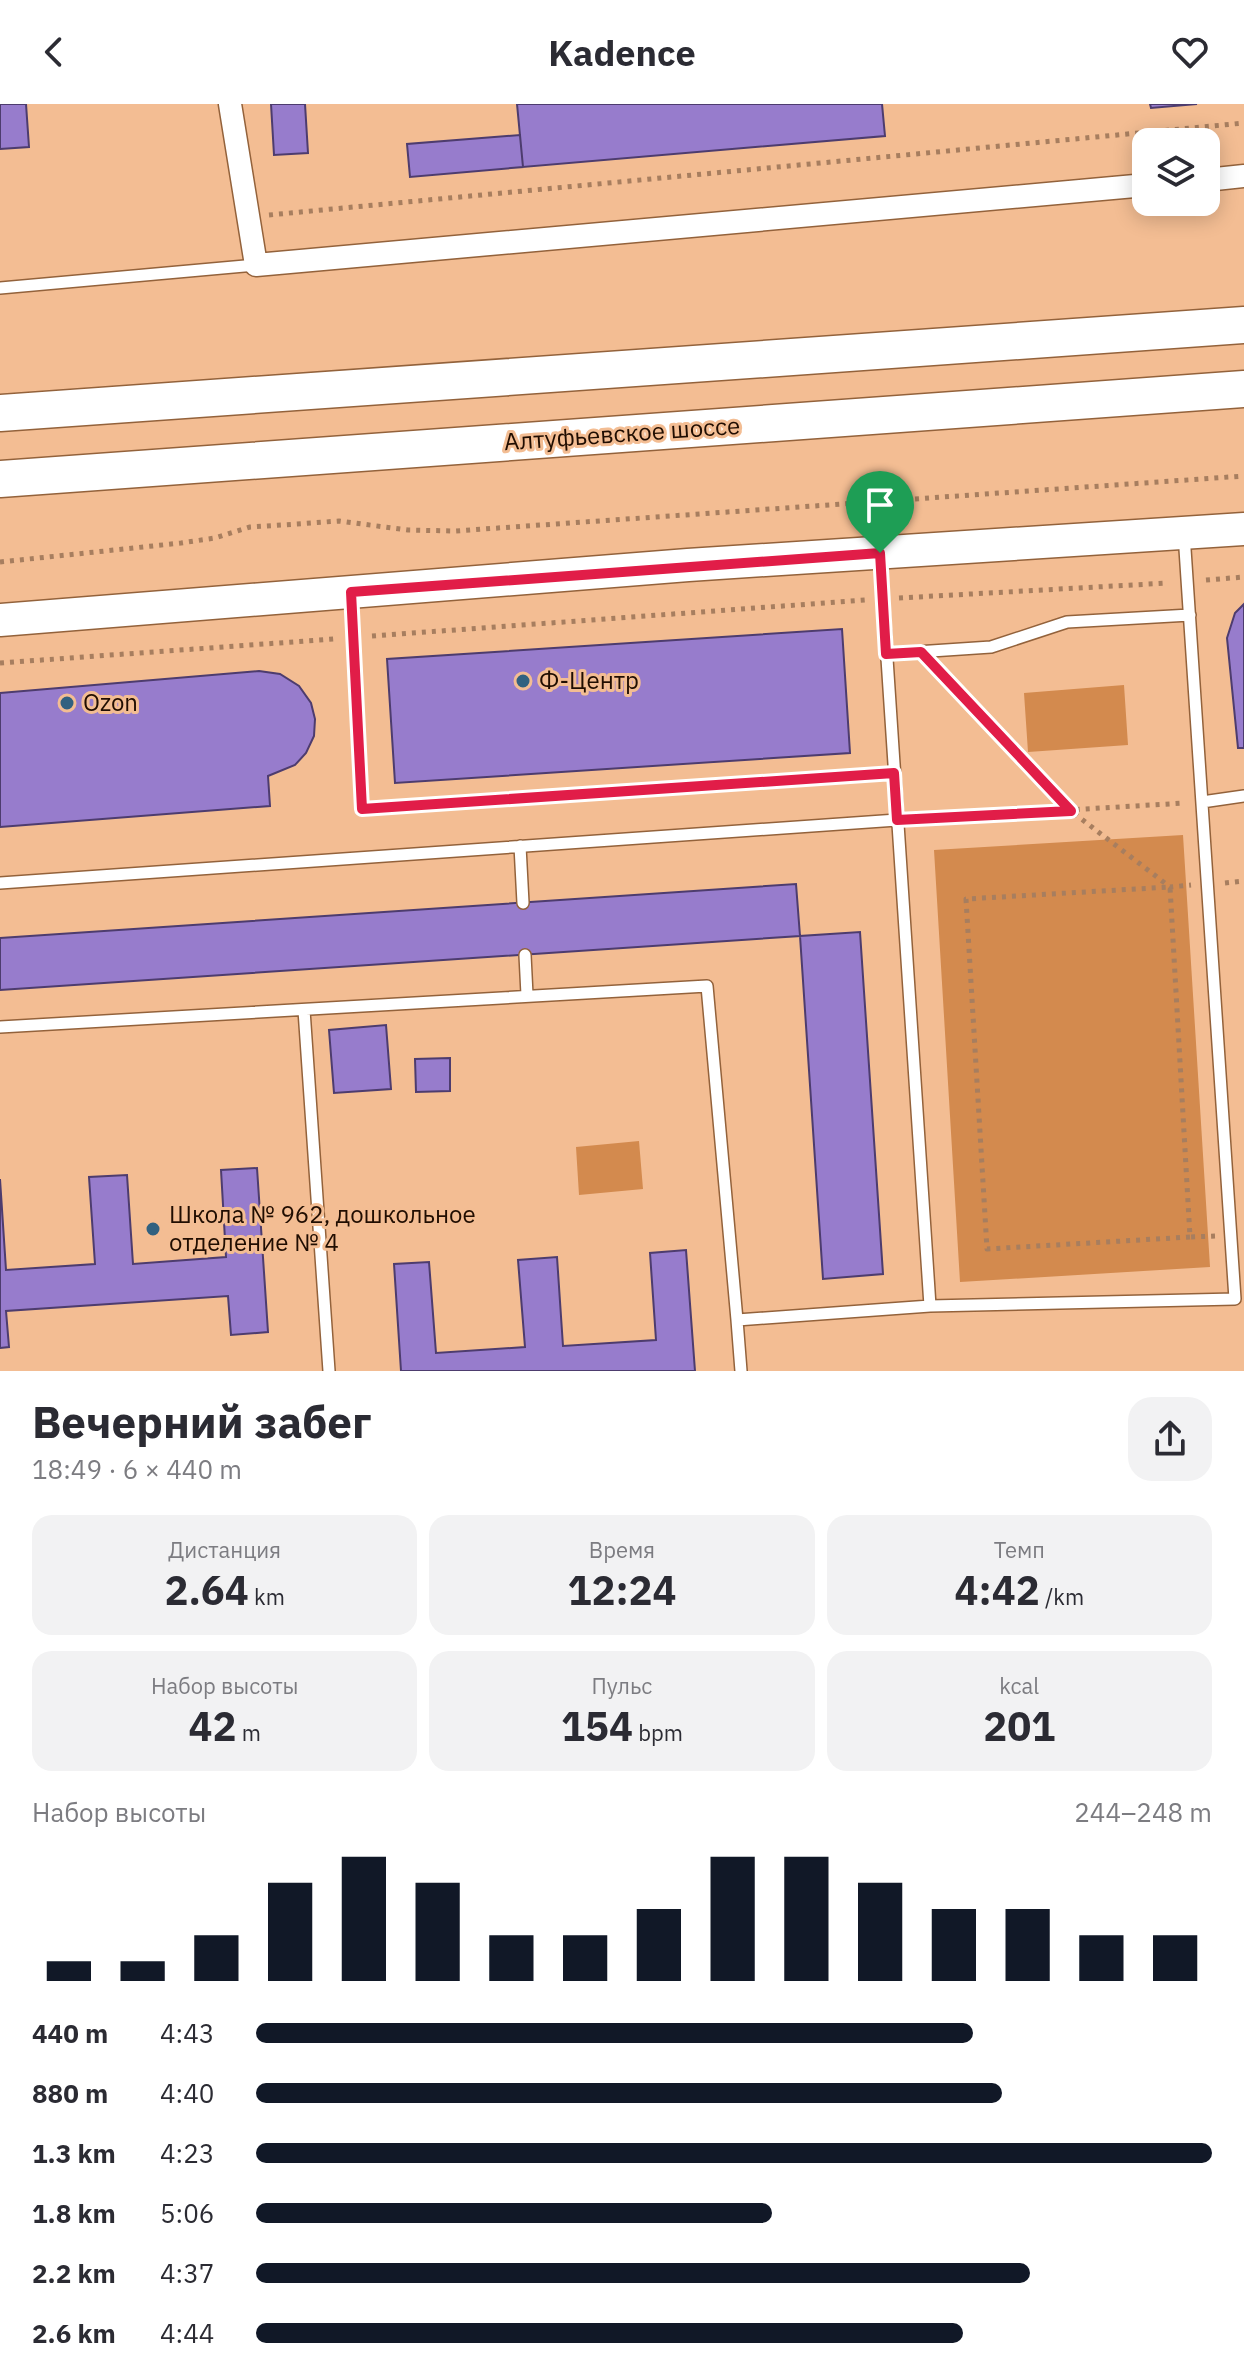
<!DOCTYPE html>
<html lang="ru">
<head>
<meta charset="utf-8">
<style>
	:root { --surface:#fff; --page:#f2f2f3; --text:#2b2b33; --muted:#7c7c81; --accent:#111827 }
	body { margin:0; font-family:"IBM Plex Sans",sans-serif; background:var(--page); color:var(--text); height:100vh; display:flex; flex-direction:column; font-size:30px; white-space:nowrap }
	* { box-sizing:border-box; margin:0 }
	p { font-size:26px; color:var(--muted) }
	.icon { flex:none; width:44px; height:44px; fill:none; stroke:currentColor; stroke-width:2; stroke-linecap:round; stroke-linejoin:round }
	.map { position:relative; height:1267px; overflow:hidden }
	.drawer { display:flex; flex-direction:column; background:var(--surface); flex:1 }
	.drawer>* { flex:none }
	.tools { position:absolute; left:1132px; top:24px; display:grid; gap:16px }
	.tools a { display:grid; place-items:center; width:88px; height:88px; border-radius:16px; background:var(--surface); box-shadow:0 4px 20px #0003; font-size:40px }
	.pin { position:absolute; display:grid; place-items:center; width:68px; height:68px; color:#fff; margin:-82px -34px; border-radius:50% 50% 50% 0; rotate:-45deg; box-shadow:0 0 8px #0007 }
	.pin .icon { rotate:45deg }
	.round { display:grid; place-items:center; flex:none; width:84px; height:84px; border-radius:24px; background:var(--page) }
	.headline { display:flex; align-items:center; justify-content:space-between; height:136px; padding:0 32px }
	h1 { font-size:44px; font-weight:700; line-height:60px }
	.figures { display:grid; grid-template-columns:repeat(3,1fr); gap:12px; height:136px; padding:8px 32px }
	.figures div { display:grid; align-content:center; border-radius:20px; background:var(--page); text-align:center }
	.figures b { font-size:40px; font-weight:700 }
	.figures small { font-size:22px; font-weight:400 }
	.figures p { font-size:22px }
	.chart { height:224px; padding:16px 32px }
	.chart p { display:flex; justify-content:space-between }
	.chart svg { width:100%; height:144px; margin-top:8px; stroke:var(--accent); stroke-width:6 }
	ul { padding:0 32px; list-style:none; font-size:26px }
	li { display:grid; grid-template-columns:128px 96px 1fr; align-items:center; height:60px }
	li i { height:20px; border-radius:10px; background:var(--accent) }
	header { display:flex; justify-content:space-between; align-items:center; height:104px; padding:0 32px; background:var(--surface); font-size:36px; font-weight:700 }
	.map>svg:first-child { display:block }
	.green { fill:#d38a4e }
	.building { fill:#977ccc; stroke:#4d3c6e; stroke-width:2 }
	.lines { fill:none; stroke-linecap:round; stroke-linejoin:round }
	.lane-casing { stroke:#93623b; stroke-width:14 }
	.street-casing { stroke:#93623b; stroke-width:25 }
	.secondary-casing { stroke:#93623b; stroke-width:35 }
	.primary-casing { stroke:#93623b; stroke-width:39 }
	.path { stroke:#a77e5f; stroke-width:5; stroke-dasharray:4 6; stroke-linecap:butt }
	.lane { stroke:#fff; stroke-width:11 }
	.street { stroke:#fff; stroke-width:22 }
	.secondary { stroke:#fff; stroke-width:32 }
	.primary { stroke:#fff; stroke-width:36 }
	.route-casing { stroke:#fff; stroke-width:16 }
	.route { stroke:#e11d48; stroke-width:10 }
	.poi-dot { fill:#316180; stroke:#f3bd93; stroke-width:3 }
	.labels { text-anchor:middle; stroke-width:6; stroke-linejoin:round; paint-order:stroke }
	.street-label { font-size:24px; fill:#200d01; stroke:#f3bd93 }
	.poi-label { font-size:24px; fill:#200d01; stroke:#f3bd93; text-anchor:start }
</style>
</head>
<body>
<header><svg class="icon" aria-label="back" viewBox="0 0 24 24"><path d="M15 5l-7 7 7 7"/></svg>Kadence<svg class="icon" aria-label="heart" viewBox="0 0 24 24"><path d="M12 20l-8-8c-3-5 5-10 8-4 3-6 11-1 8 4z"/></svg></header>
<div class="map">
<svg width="1244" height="1267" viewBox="0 0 1244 1267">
	<rect width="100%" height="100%" fill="#f3bd93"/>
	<path class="green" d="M1124 581 1128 641 1028 648 1024 589Z
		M1183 731 1210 1163 960 1178 934 746Z
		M639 1037 643 1085 579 1091 576 1043Z"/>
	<path class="building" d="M0 0H26L29 43 0 45Z
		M271 0H305L308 49 274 51Z
		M517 0H882L885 32 523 63Z
		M1150 0H1197L1151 4Z
		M520 31 523 63 410 73 407 40Z
		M1244 500V644H1238L1227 534 1235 509Z
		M842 525 850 649 395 679 387 555Z
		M259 567 280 570 299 582 311 599 315 615 314 632 306 649 295 661 268 672 270 702 0 723V589Z
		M796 780 800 832 0 886V834Z
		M860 828 883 1170 823 1175 800 832Z
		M386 921 391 985 334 989 329 926Z
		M450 954V987L416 988 415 955Z
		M257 1064 268 1228 231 1231 228 1192 6 1207 9 1243 0 1244V1075L6 1166 95 1160 89 1073 127 1071 133 1160 226 1153 221 1066Z
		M686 1146 695 1267H401L394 1160 429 1158 436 1249 525 1243 518 1156 557 1153 563 1242 656 1236 650 1149Z"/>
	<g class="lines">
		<defs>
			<path id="lane" d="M0 184 256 161
				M351 491 362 705 894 669
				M886 550 991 543 1067 518 1190 511
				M1202 698 1244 692
				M520 742 523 799
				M0 779 897 716
				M525 851 527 891
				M304 906 329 1267
				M0 923 707 882 737 1216 930 1202 880 449
				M930 1202 1235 1195 1184 430
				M737 1216 741 1267"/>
			<path id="street" d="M230 0 256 161 1146 81
				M1206 76 1244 72"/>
			<path id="secondary" d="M0 516 688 461 1244 425"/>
			<path id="primary" d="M0 309 1244 221
				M0 375 1244 285"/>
		</defs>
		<use href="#lane" class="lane-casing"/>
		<use href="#street" class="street-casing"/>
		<use href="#secondary" class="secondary-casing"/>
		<use href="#primary" class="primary-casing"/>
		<path class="path" d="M269 111 1244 19
			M0 458 181 439 215 434 250 423 297 420 339 417 408 426 455 427 1244 372
			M1206 476 1244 473
			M899 494 1168 479
			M372 532 865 496
			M0 559 334 535
			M937 564 1071 707 1170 783 1191 781
			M916 715 1185 699
			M1225 779 1244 777
			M1190 1133 987 1145 966 795 1170 783 1190 1133 1215 1132"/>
		<use href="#lane" class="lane"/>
		<use href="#street" class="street"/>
		<use href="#secondary" class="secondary"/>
		<use href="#primary" class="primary"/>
	</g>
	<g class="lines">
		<defs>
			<path id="route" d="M880 449 886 550 921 548 1071 707 897 716 894 669 362 705 351 488Z"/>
		</defs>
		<use href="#route" class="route-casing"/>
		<use href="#route" class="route"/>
	</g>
	<g class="poi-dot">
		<circle cx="523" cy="577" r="8"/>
		<circle cx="67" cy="599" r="8"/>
		<circle cx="153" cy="1125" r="8"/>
	</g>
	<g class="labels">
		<g class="street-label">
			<text transform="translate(622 330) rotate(-4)" y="8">Алтуфьевское шоссе</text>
		</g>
		<g class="poi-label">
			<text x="539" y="585">Ф-Центр</text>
			<text x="83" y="607">Ozon</text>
			<text x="169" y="1119">Школа № 962, дошкольное<tspan x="169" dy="28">отделение № 4</tspan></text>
		</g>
	</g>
</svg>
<div class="tools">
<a><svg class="icon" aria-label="layers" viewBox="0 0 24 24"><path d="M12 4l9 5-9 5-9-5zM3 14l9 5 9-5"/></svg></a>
</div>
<div class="pin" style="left:880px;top:449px;background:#1e9e55"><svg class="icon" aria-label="arrive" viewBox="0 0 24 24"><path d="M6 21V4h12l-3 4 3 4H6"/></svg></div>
</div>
<section class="drawer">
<div class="headline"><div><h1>Вечерний забег</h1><p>18:49 · 6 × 440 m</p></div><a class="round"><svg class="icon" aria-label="share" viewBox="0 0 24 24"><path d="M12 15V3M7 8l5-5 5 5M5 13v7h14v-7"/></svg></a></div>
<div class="figures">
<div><p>Дистанция</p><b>2.64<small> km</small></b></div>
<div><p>Время</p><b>12:24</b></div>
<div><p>Темп</p><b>4:42<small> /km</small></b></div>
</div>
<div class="figures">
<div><p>Набор высоты</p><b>42<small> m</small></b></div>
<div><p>Пульс</p><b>154<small> bpm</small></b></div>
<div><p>kcal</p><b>201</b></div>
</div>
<div class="chart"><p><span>Набор высоты</span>244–248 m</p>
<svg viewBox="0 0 160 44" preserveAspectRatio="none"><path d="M5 44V38M15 44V38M25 44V30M35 44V14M45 44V6M55 44V14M65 44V30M75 44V30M85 44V22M95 44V6M105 44V6M115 44V14M125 44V22M135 44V22M145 44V30M155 44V30"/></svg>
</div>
<ul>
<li><b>440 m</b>4:43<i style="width:75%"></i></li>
<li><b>880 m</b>4:40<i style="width:78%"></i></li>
<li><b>1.3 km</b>4:23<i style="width:100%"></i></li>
<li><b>1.8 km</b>5:06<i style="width:54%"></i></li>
<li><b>2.2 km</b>4:37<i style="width:81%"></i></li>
<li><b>2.6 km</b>4:44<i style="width:74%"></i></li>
</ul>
</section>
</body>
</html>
